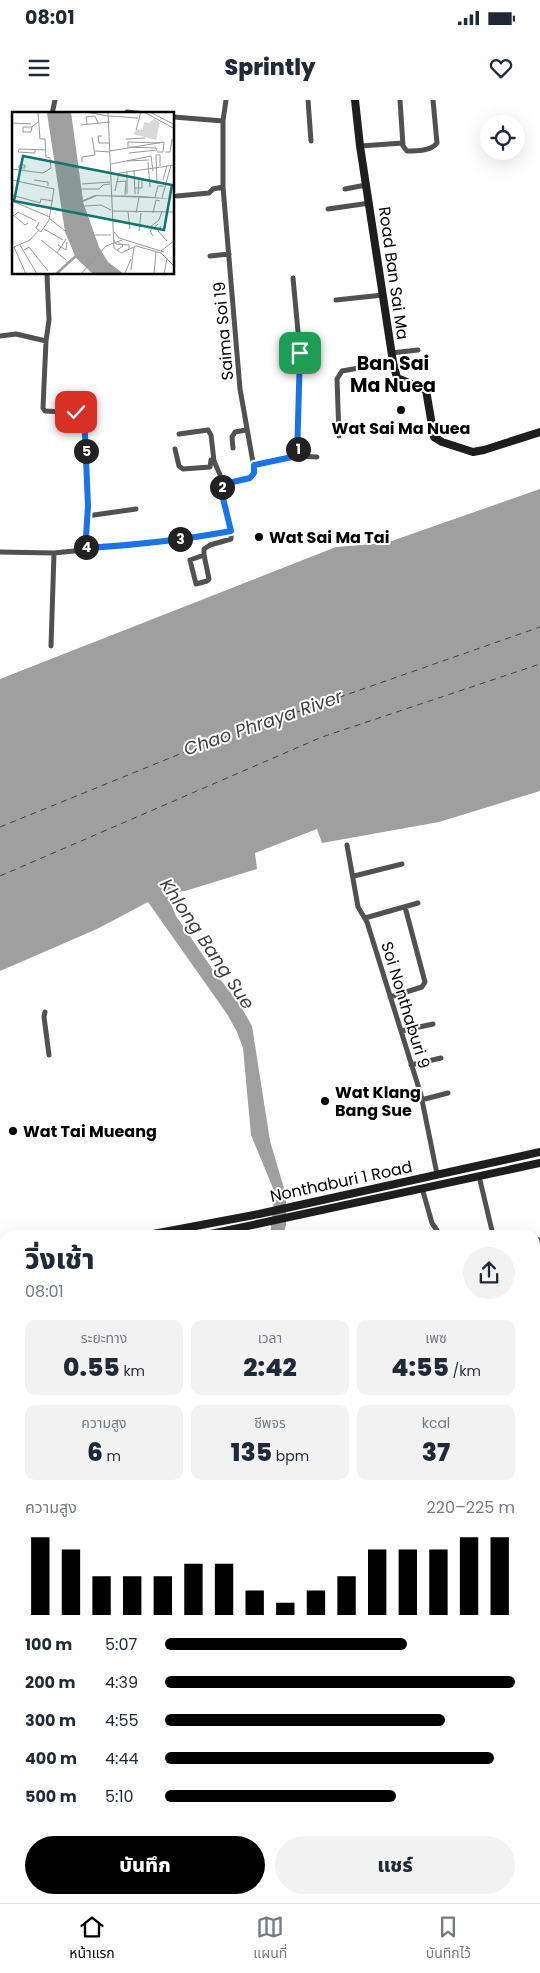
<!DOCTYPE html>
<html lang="th">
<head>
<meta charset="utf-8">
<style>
	:root { --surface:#fff; --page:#f2f2f3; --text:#1f2937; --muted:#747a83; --line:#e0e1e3; --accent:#000 }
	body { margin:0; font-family:Poppins,"Noto Sans Thai",sans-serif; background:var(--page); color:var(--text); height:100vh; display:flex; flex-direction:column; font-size:19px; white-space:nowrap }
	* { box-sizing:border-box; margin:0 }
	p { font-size:16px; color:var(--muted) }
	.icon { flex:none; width:28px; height:28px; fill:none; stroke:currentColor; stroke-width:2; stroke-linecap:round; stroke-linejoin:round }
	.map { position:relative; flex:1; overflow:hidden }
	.panel { position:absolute; left:0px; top:1130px; width:540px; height:674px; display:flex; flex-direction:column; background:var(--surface); border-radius:15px 15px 0 0; box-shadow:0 5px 20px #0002 }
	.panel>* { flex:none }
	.tools { position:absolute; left:480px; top:15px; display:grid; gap:10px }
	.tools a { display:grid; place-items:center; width:45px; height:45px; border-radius:50%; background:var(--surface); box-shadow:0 5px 20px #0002; font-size:25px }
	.pin { position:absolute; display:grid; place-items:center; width:42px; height:42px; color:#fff; margin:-21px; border-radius:10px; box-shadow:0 2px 8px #0006 }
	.km { position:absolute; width:25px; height:25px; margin:-12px; border-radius:50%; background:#222; color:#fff; font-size:14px; line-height:25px; text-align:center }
	.round { display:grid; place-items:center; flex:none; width:52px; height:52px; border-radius:26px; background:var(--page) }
	.summary { display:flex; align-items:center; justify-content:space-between; height:85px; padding:0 25px }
	h1 { font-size:28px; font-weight:800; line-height:38px }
	.metrics { display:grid; grid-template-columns:repeat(3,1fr); gap:8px; height:85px; padding:5px 25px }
	.metrics div { display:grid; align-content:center; border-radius:10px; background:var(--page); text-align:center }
	.metrics b { font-size:25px; font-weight:800 }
	.metrics small { font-size:14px; font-weight:400 }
	.metrics p { font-size:14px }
	.chart { height:140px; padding:10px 25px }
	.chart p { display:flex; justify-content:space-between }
	.chart svg { width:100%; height:90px; margin-top:5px; stroke:var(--accent); stroke-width:6 }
	.button { display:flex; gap:10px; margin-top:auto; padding:10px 25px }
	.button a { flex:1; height:58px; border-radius:30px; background:var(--accent); color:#fff; font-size:20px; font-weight:800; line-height:58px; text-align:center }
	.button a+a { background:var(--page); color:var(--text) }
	ul { padding:0 25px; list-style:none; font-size:16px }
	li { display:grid; grid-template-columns:80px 60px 1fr; align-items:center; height:38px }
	li i { height:12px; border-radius:6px; background:var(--accent) }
	.status { display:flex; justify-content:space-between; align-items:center; height:35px; padding:0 25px; background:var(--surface); direction:ltr }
	.status svg { height:14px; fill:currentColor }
	header { display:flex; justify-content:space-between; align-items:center; height:65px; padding:0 25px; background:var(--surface); font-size:22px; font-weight:800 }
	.menu { display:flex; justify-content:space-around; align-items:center; height:70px; border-top:1px solid var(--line); background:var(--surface); font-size:14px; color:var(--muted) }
	.menu a { display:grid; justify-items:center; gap:2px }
	.menu .current { color:var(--accent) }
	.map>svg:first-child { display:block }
	.water { fill:#9f9f9f }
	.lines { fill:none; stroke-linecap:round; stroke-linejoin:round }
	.ferry { stroke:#404040; stroke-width:1; stroke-dasharray:6 5; stroke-linecap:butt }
	.street { stroke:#515151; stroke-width:5 }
	.secondary { stroke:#1e1e1e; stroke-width:8 }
	.route-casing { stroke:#fff; stroke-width:10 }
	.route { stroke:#1a73e8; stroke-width:6 }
	.poi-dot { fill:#000; stroke:#fff; stroke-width:2 }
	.labels { text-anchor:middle; stroke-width:4; stroke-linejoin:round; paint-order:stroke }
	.street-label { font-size:16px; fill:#000; stroke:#fff }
	.poi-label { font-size:16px; font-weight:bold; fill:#000; stroke:#fff; text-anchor:start }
	.water-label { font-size:18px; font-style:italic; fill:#404040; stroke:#fff }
	.quarter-label { font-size:19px; font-weight:bold; fill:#000; stroke:#fff }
	.inset-river { fill:none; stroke:#9f9f9f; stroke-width:2.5 }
	.inset-road { fill:none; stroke:#999; stroke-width:1 }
	.view { fill:#0f766e; fill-opacity:0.15; stroke:#0f766e; stroke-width:2.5 }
	.inset-edge { fill:none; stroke:#000; stroke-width:2.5 }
</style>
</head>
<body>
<div class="status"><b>08:01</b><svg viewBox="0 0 49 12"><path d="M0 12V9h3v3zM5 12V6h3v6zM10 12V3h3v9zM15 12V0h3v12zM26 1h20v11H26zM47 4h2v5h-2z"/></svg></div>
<header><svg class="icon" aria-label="menu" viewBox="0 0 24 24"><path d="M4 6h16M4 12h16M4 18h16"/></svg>Sprintly<svg class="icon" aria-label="heart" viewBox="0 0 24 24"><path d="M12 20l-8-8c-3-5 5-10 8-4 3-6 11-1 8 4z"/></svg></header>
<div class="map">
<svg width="540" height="1803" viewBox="0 0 540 1803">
	<rect width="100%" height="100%" fill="#fff"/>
	<path class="water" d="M540 389V691L439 722 322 743 317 729 255 753 257 769 185 791 166 793 176 816 213 870 240 905 252 926 270 1041 286 1095V1125L283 1135H270L275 1093 251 1035 243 948 237 932 227 914 148 802 97 829 0 871V579L336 447 386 443Z"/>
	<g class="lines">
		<path class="ferry" d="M0 727 197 647 540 527
			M0 776 322 637 540 564"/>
		<path class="street" d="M308 0 311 41
			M400 0 403 46 407 51C417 51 431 51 437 43L433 0
			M127 12 144 14
			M52 14 55 0
			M174 17 223 21
			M360 46 403 43
			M345 89 366 85
			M177 96 209 93 213 89 223 87
			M328 109 370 103
			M210 156 229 154
			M47 174 49 220 46 241 43 308 45 311 84 313 88 406 87 448
			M336 200 383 195
			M0 236 16 234 46 241
			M391 253 418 250
			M179 334 208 330 211 335 214 361 224 384
			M339 336 337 279 342 271 393 262
			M233 348 232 337 235 332 246 330
			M175 349 179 366 183 369 210 367 211 360 214 361
			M297 356 317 357
			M254 365 297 356 300 253 293 178
			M87 416 136 409
			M0 452 54 453 143 444 231 431 222 394 224 384 250 377 254 373V368L240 289 223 87V21L226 0
			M204 455 190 460 196 484 207 481 209 479 204 455V449L210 445 231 439V431
			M51 546 54 453
			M347 745 358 807 367 822 421 995 437 1074
			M354 776 402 764
			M365 818 418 803
			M390 897 422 887 425 882 405 807
			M45 912 44 917 49 955
			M401 931 433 924
			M411 965 441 958
			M421 1000 448 993
			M479 1076 493 1135
			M422 1088 432 1123 440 1135
			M535 1139 540 1140
			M535 1261 540 1260
			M535 1359 540 1358
			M0 1382 5 1380
			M535 1399 540 1398
			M535 1439 540 1438
			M535 1538 540 1537
			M0 1610H5
			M535 1619 540 1618
			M535 1678H540
			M535 1697H540
			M535 1718H540
			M309 1803V1799"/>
		<path class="secondary" d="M355 0 360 46 393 262 397 278 426 290 434 337 442 342 473 352 484 350 540 332
			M148 1135 259 1114 540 1052
			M206 1135 540 1063
			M0 1161 5 1160
			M0 1171 5 1169
			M0 1180 5 1179
			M0 1188 5 1187
			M247 1799V1803"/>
	</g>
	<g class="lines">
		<defs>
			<path id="route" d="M76 312H84L88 406 86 437V448C135 445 183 440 231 431L222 394 224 384 250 378 254 373V365L297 356 300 253"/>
		</defs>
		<use href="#route" class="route-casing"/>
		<use href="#route" class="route"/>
	</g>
	<g class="poi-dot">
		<circle cx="401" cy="310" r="5"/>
		<circle cx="259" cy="437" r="5"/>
		<circle cx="325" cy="1001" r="5"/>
		<circle cx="13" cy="1031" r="5"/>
	</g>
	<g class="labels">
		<g class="street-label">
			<text transform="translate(394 173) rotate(82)" y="6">Road Ban Sai Ma</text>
			<text transform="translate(223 231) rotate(-95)" y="6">Saima Soi 19</text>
			<text transform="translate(406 905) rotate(73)" y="6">Soi Nonthaburi 9</text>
			<text transform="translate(341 1081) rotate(-12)" y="6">Nonthaburi 1 Road</text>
		</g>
		<g class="poi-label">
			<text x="401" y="334" text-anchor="middle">Wat Sai Ma Nuea</text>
			<text x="269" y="443">Wat Sai Ma Tai</text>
			<text x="335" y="998">Wat Klang<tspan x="335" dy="18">Bang Sue</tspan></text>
			<text x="23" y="1037">Wat Tai Mueang</text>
		</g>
		<g class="water-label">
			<text transform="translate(263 623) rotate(-19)" y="6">Chao Phraya River</text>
			<text transform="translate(207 844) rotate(56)" y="6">Khlong Bang Sue</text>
		</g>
		<g class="quarter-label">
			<text x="393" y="270">Ban Sai<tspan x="393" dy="22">Ma Nuea</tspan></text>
		</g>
	</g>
	<g transform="translate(12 12)">
		<rect width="162" height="162" fill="#fff"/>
		<path d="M142 7 148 10 144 28 121 22 125 17 131 18 132 10 137 11Z" fill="#d8d8d8"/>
		<path d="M59 0 71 88 83 83 131 84 162 87 85 84 71 90 87 135 96 150 112 162H81L64 146 53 120 35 1Z" fill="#9f9f9f"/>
		<path class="inset-river" d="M55 0 60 73 74 135 83 144M54 4 52 37 59 83 68 129 79 148M86 146 103 162M82 151 94 162M44 162 65 143"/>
		<path class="inset-road" d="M74 0 96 4M96 0 102 136 109 141 124 134 149 141 163 155M132 0 163 17M138 0 163 13M97 4 126 6M0 11 19 12M75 12 74 5 83 4 86 11M69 13 98 10M20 15 19 20H11V15H20L26 10M124 18 129 0M90 24H86L87 31H97M114 27 133 26M116 34V30L148 31M115 35 144 36 145 39M23 38V41L6 40 7 37 34 38M83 39 98 40M98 39 152 30 151 40H145M153 40H158L160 27M117 41 145 38M115 49 137 48M70 50V45L83 43 80 25M136 50 138 75M99 52 139 44 141 59M7 53H13V56H7ZM0 57 31 61 39 56 38 46 34 45 33 27H28L26 0M122 58 123 82M115 59V82M0 68 42 77 37 108 29 120 24 116 27 110M22 68 36 70V74M151 68 155 53M104 70 114 69 113 83M70 72 98 70M145 72 144 43H148V54M123 76H130V66M69 77H87L91 73 98 72M103 79 107 61 163 53M126 82 127 67M0 83 28 91 29 87 41 89M143 85 146 74H152M150 86 159 53M0 89 38 105M73 94 89 93 99 98M100 99 163 100M116 100 118 117M124 101 127 86M141 101 144 88 148 89M0 102 13 113 16 111M3 103 6 100 24 109M37 106 53 119M149 114 146 119 155 129M138 115 147 108 150 99M32 117 51 128M127 119 129 101M102 120 107 126 152 140M83 123H99M141 124 138 119 146 112M29 128 54 148M102 128 104 132 117 133V137M8 133 25 162M46 133 54 138 55 130M12 138 17 135 36 159M105 138 111 134 105 129M149 139 163 128M45 141 54 127M119 158 122 135M113 161 119 147M14 162 2 135 18 128 27 118M69 162 94 134 110 128M142 162 144 140M152 162 155 146"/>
		<path class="view" d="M11 44 160 73 152 118 2 89Z"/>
		<rect width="162" height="162" class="inset-edge"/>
	</g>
</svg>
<div class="tools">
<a><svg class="icon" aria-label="locate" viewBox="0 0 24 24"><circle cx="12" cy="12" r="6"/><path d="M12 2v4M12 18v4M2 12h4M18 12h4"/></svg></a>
</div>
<div class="pin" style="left:300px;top:253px;background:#1e9e55"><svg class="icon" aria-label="arrive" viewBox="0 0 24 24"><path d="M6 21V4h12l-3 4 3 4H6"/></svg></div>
<div class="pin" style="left:76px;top:312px;background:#d93025"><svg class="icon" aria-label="check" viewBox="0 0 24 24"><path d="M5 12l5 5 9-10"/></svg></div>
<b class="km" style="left:298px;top:349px">1</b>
<b class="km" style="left:222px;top:387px">2</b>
<b class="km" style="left:180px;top:439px">3</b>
<b class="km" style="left:86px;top:447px">4</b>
<b class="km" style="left:86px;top:351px">5</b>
<section class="panel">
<div class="summary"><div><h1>วิ่งเช้า</h1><p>08:01</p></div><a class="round"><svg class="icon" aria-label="share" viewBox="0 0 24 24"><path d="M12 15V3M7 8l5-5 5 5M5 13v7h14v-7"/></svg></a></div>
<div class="metrics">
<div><p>ระยะทาง</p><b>0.55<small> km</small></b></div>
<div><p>เวลา</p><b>2:42</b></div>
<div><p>เพซ</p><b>4:55<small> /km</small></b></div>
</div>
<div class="metrics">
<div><p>ความสูง</p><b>6<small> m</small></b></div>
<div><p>ชีพจร</p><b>135<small> bpm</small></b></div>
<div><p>kcal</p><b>37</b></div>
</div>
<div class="chart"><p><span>ความสูง</span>220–225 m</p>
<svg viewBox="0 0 160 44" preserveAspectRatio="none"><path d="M5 44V6M15 44V12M25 44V25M35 44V25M45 44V25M55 44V19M65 44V19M75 44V32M85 44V38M95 44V32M105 44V25M115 44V12M125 44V12M135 44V12M145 44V6M155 44V6"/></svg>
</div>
<ul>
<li><b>100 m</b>5:07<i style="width:69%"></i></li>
<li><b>200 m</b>4:39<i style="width:100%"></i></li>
<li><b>300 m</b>4:55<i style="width:80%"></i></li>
<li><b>400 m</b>4:44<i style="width:94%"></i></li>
<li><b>500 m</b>5:10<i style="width:66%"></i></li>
</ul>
<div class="button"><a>บันทึก</a><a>แชร์</a></div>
</section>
</div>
<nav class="menu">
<a class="current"><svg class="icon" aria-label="home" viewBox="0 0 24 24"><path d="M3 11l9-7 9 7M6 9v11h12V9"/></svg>หน้าแรก</a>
<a><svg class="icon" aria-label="map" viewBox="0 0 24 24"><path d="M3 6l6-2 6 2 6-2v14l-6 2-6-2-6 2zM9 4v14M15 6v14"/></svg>แผนที่</a>
<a><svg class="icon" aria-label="saved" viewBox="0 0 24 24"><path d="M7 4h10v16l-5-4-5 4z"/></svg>บันทึกไว้</a>
</nav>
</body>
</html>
